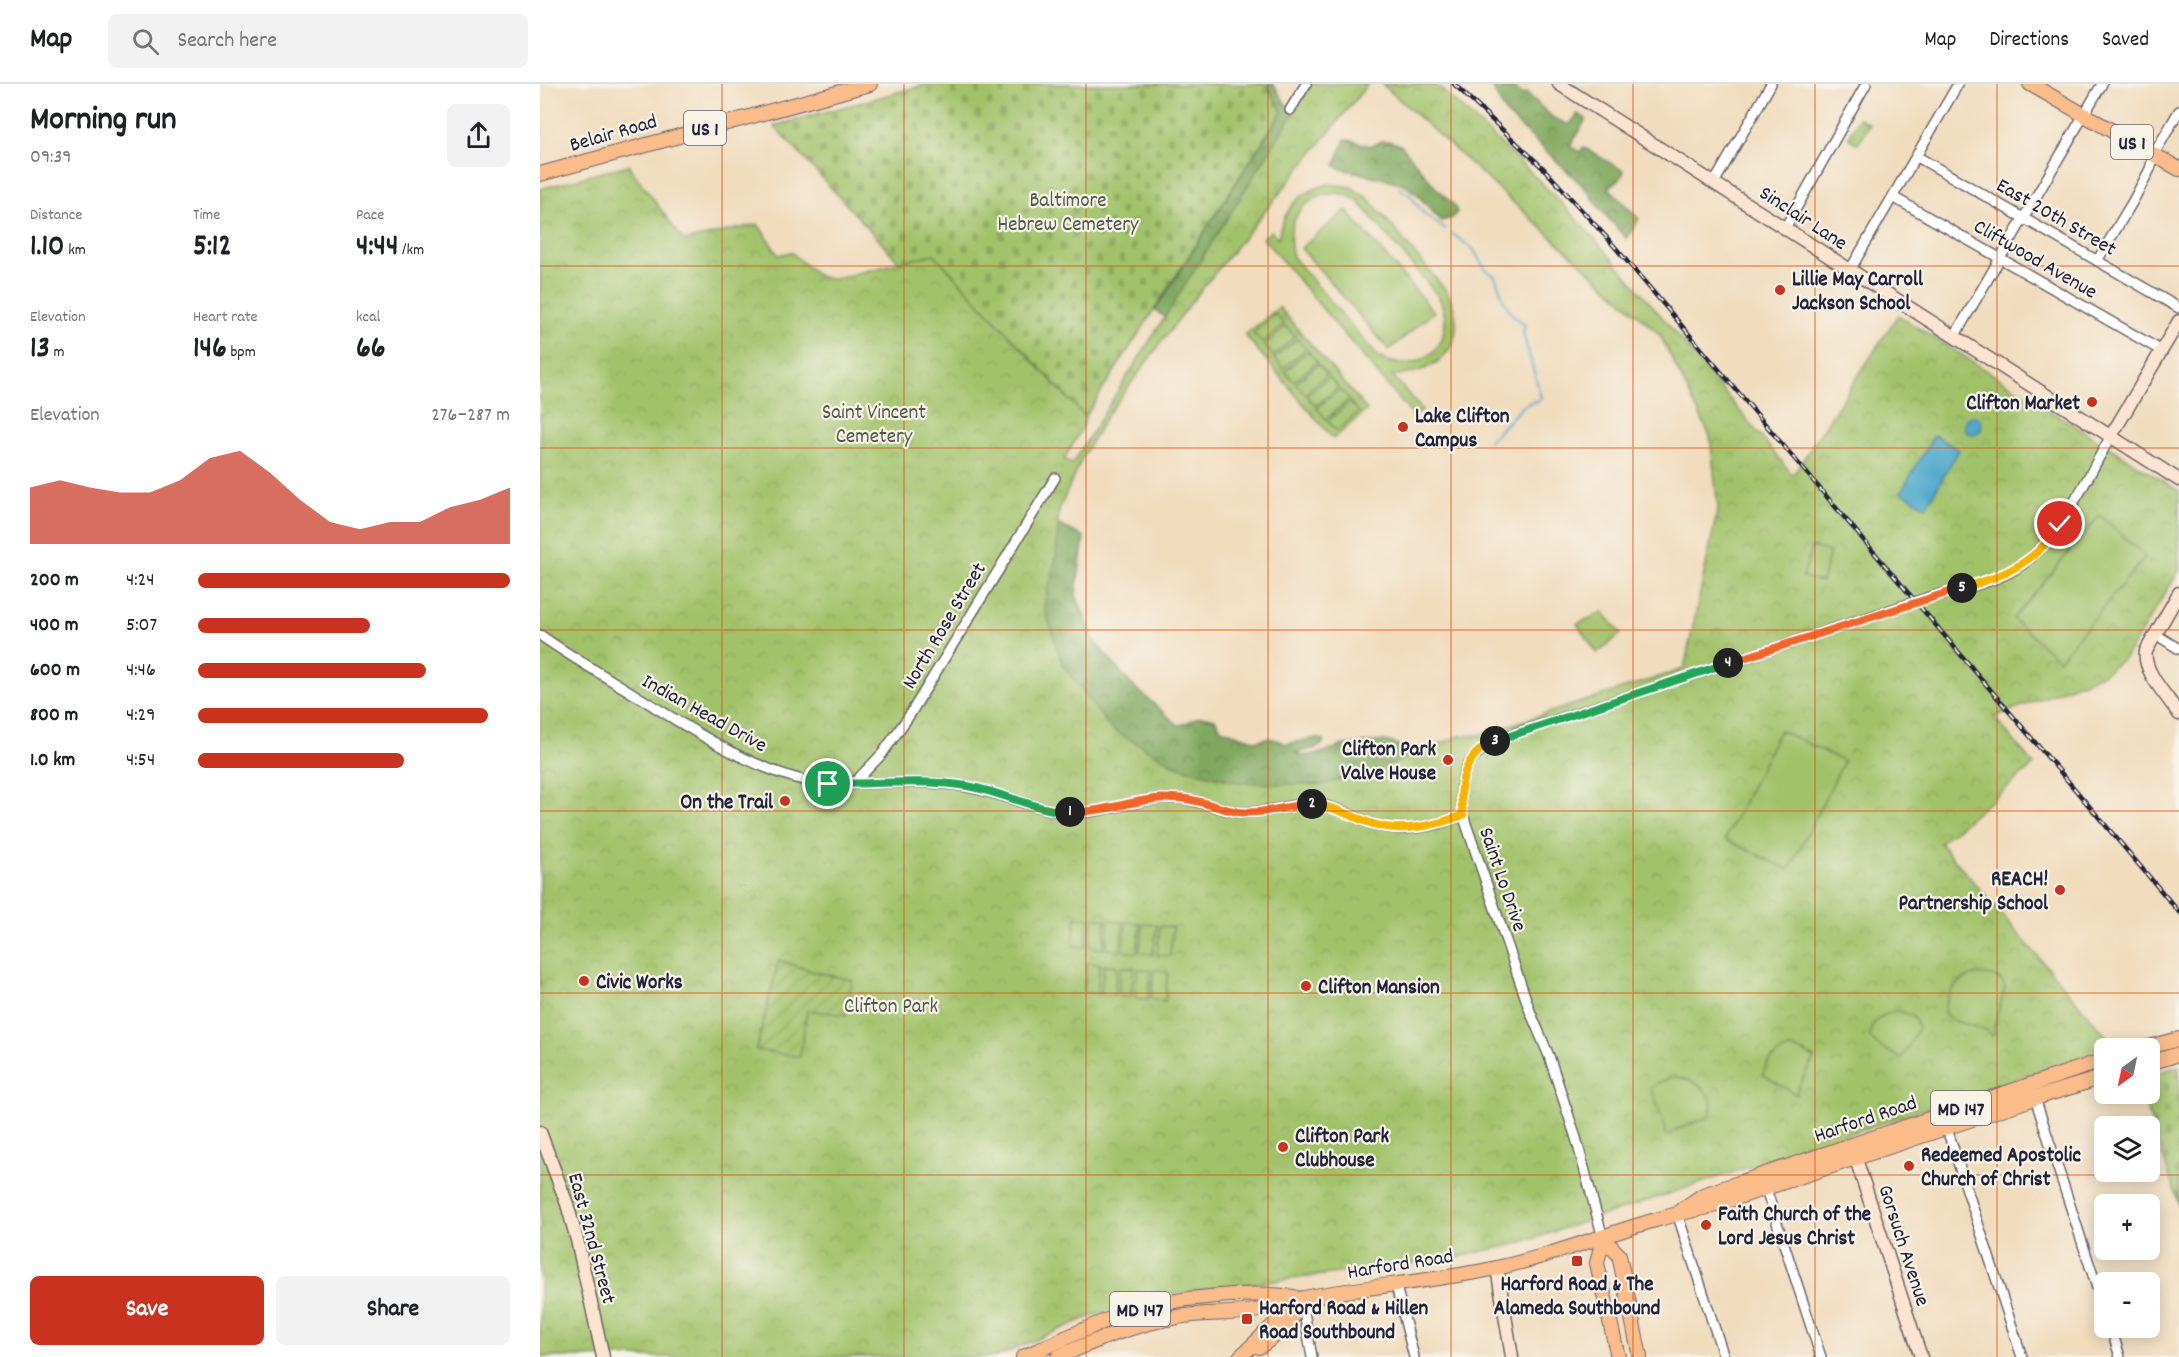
<!DOCTYPE html>
<html lang="en">
<head>
<meta charset="utf-8">
<style>
	:root { --surface:#fff; --page:#f2f2f2; --text:#202124; --muted:#757577; --line:#e0e0e0; --accent:#c8321e }
	body { margin:0; font-family:Dekko,sans-serif; background:var(--page); color:var(--text); height:100vh; display:flex; flex-direction:column; font-size:22px; white-space:nowrap }
	* { box-sizing:border-box; margin:0 }
	p { font-size:20px; color:var(--muted) }
	.icon { flex:none; width:33px; height:33px; fill:none; stroke:currentColor; stroke-width:2; stroke-linecap:round; stroke-linejoin:round }
	.map { position:relative; flex:1; overflow:hidden }
	.sheet { display:flex; flex-direction:column; background:var(--surface); width:540px }
	.sheet>* { flex:none }
	.needle { width:39px; rotate:213deg }
	.tools { position:absolute; left:1554px; top:954px; display:grid; gap:12px }
	.tools a { display:grid; place-items:center; width:66px; height:66px; border-radius:9px; background:var(--surface); box-shadow:0 3px 15px #0003; font-size:30px }
	.pin { position:absolute; display:grid; place-items:center; width:51px; height:51px; color:#fff; margin:-26px; border:3px solid #fff; border-radius:50%; box-shadow:0 2px 6px #0007 }
	.km { position:absolute; width:30px; height:30px; margin:-15px; border-radius:50%; background:#222; color:#fff; font-size:16px; line-height:30px; text-align:center }
	.round { display:grid; place-items:center; flex:none; width:63px; height:63px; border-radius:9px; background:var(--page) }
	.head { display:flex; align-items:center; justify-content:space-between; height:102px; padding:0 30px }
	h1 { font-size:33px; font-weight:800; line-height:45px }
	.figures { display:grid; grid-template-columns:repeat(3,1fr); gap:9px; height:102px; padding:6px 30px }
	.figures div { display:grid; align-content:center }
	.figures b { font-size:30px; font-weight:800 }
	.figures small { font-size:16px; font-weight:400 }
	.figures p { font-size:16px }
	.chart { height:168px; padding:12px 30px }
	.chart p { display:flex; justify-content:space-between }
	.chart svg { width:100%; height:108px; margin-top:6px; fill:var(--accent); opacity:.7 }
	.primary-button { display:flex; gap:12px; margin-top:auto; padding:12px 30px }
	.primary-button a { flex:1; height:69px; border-radius:9px; background:var(--accent); color:#fff; font-size:24px; font-weight:800; line-height:69px; text-align:center }
	.primary-button a+a { background:var(--page); color:var(--text) }
	ul { padding:0 30px; list-style:none; font-size:20px }
	li { display:grid; grid-template-columns:96px 72px 1fr; align-items:center; height:45px }
	li i { height:15px; border-radius:8px; background:var(--accent) }
	header { display:flex; align-items:center; gap:36px; box-sizing:border-box; height:84px; padding:0 30px; background:var(--surface); border-bottom:2px solid var(--line) }
	header strong { font-size:28px }
	nav { display:flex; gap:33px; margin-inline-start:auto; font-size:21px }
	.search { width:420px; height:54px; background:var(--page); display:flex; align-items:center; gap:15px; box-sizing:border-box; padding:0 21px; border-radius:9px; color:var(--muted); font-size:22px }
	main { display:flex; flex:1; min-height:0 }
	.map>svg:first-child { display:block }
	.forest { fill:url(#forest-crowns); stroke:#52654c; stroke-width:1.5 }
	.cemetery { fill:url(#cemetery-stones); stroke:#627252; stroke-width:1.5 }
	.park { fill:url(#park-crowns); stroke:#627252; stroke-width:1.5 }
	.garden { fill:url(#garden-furrows); stroke:#627252; stroke-width:1.5 }
	.pitch { fill:#a2c26a; stroke:#627252; stroke-width:1.5; fill-rule:evenodd }
	.water { fill:#4fa9cc; stroke:#386684; stroke-width:1.5 }
	.lines { fill:none; stroke-linecap:round; stroke-linejoin:round }
	.stream { stroke:#4fa9cc; stroke-width:2 }
	.street-casing { stroke:#6a6369; stroke-width:12 }
	.secondary-casing { stroke:#6a6369; stroke-width:15 }
	.primary-casing { stroke:#6a6369; stroke-width:16 }
	.street { stroke:#fff; stroke-width:9 }
	.secondary { stroke:#fde4d0; stroke-width:12 }
	.primary { stroke:#f9bc8a; stroke-width:14 }
	.rail-casing { stroke:#22223b; stroke-width:4.5 }
	.rail { stroke:#f7f3e8; stroke-width:2; stroke-dasharray:7; stroke-linecap:butt }
	.split-1-casing { stroke:#fff; stroke-width:12 }
	.split-2-casing { stroke:#fff; stroke-width:12 }
	.split-3-casing { stroke:#fff; stroke-width:12 }
	.split-4-casing { stroke:#fff; stroke-width:12 }
	.split-5-casing { stroke:#fff; stroke-width:12 }
	.split-6-casing { stroke:#fff; stroke-width:12 }
	.split-1 { stroke:#22a559; stroke-width:8 }
	.split-2 { stroke:#f0652b; stroke-width:8 }
	.split-3 { stroke:#f5b400; stroke-width:8 }
	.split-4 { stroke:#22a559; stroke-width:8 }
	.split-5 { stroke:#f0652b; stroke-width:8 }
	.split-6 { stroke:#f5b400; stroke-width:8 }
	.grid { fill:none; stroke:#d45411; stroke-width:1.5; stroke-opacity:0.55 }
	.poi-dot { fill:#c8321e; stroke:#f7f3e8; stroke-width:2 }
	.labels { text-anchor:middle; stroke-width:4.5; stroke-linejoin:round; paint-order:stroke }
	.shield { fill:#f7f3e8; stroke:#62616f; stroke-width:1.5 }
	.shield-label { font-size:20px; font-weight:bold; fill:#22223b }
	.street-label { font-size:21px; fill:#22223b; stroke:#f7f3e8 }
	.park-label { font-size:21px; fill:#4f5a4b; stroke:#f7f3e8 }
	.poi-label { font-size:21px; font-weight:bold; fill:#22223b; stroke:#f7f3e8; text-anchor:start }
</style>
</head>
<body>
<header>
<strong>Map</strong>
<div class="search"><svg class="icon" aria-label="search" viewBox="0 0 24 24"><circle cx="10" cy="10" r="6"/><path d="M15 15l6 6"/></svg>Search here</div>
<nav><a>Map</a><a>Directions</a><a>Saved</a></nav>
</header>
<main>
<section class="sheet">
<div class="head"><div><h1>Morning run</h1><p>09:39</p></div><a class="round"><svg class="icon" aria-label="share" viewBox="0 0 24 24"><path d="M12 15V3M7 8l5-5 5 5M5 13v7h14v-7"/></svg></a></div>
<div class="figures">
<div><p>Distance</p><b>1.10<small> km</small></b></div>
<div><p>Time</p><b>5:12</b></div>
<div><p>Pace</p><b>4:44<small> /km</small></b></div>
</div>
<div class="figures">
<div><p>Elevation</p><b>13<small> m</small></b></div>
<div><p>Heart rate</p><b>146<small> bpm</small></b></div>
<div><p>kcal</p><b>66</b></div>
</div>
<div class="chart"><p><span>Elevation</span>276–287 m</p>
<svg viewBox="0 0 160 44" preserveAspectRatio="none"><path d="M0 44V21L10 18L20 21L30 23L40 23L50 18L60 9L70 6L80 15L90 26L100 35L110 38L120 35L130 35L140 29L150 26L160 21V44z"/></svg>
</div>
<ul>
<li><b>200 m</b>4:24<i style="width:100%"></i></li>
<li><b>400 m</b>5:07<i style="width:55%"></i></li>
<li><b>600 m</b>4:46<i style="width:73%"></i></li>
<li><b>800 m</b>4:29<i style="width:93%"></i></li>
<li><b>1.0 km</b>4:54<i style="width:66%"></i></li>
</ul>
<div class="primary-button"><a>Save</a><a>Share</a></div>
</section>
<div class="map">
<svg width="1639" height="1273" viewBox="0 0 1639 1273">
	<defs>
		<pattern id="forest-crowns" width="20" height="18" patternUnits="userSpaceOnUse" patternTransform="scale(1.5)"><rect width="20" height="18" fill="#81a85e"/><path d="M2 6a3 3 0 1 1 6 0M12 15a3 3 0 1 1 6 0" fill="none" stroke="#69884f"/></pattern>
		<pattern id="cemetery-stones" width="16" height="16" patternUnits="userSpaceOnUse" patternTransform="scale(1.5)"><rect width="16" height="16" fill="#a2c26a"/><path d="M2 7V4a2 2 0 0 1 4 0v3zM10 15v-3a2 2 0 0 1 4 0v3z" fill="#8ba65d"/></pattern>
		<pattern id="park-crowns" width="20" height="18" patternUnits="userSpaceOnUse" patternTransform="scale(1.5)"><rect width="20" height="18" fill="#a2c26a"/><path d="M2 6a3 3 0 1 1 6 0M12 15a3 3 0 1 1 6 0" fill="none" stroke="#8ba65d"/></pattern>
		<pattern id="garden-furrows" width="10" height="10" patternUnits="userSpaceOnUse" patternTransform="scale(1.5)"><rect width="10" height="10" fill="#a2c26a"/><path d="M-1 1l2-2M0 10L10 0M9 11l2-2" fill="none" stroke="#8ba65d"/></pattern>
	</defs>
	<rect width="100%" height="100%" fill="#f7f3e8"/>
	<filter id="ink" filterUnits="userSpaceOnUse"><feTurbulence type="fractalNoise" baseFrequency=".0167" numOctaves="2"/><feDisplacementMap in="SourceGraphic" scale="12" xChannelSelector="R" yChannelSelector="G"/><feConvolveMatrix kernelMatrix="1 2 1 2 8 2 1 2 1" color-interpolation-filters="sRGB"/></filter>
	<filter id="wash" filterUnits="userSpaceOnUse"><feTurbulence type="fractalNoise" baseFrequency=".008" numOctaves="4" result="noise"/><feDisplacementMap in="SourceGraphic" scale="24" xChannelSelector="R" yChannelSelector="G"/><feGaussianBlur stdDeviation="1.35" result="paint"/><feColorMatrix in="noise" values="0 0 0 0 0 0 0 0 0 0 0 0 0 0 0 0 0 1.4 0 .05"/><feComposite in="paint" operator="in"/></filter>
	<g filter="url(#wash)">
		<rect width="100%" height="100%" fill="#f1dcbe"/>
		<path class="forest" d="M723 0H733L753 31 772 0H806L809 19 634 240 615 226 741 29Z
			M961 0H972L982 11 987 9 1012 33 1029 41 1038 30 1046 35 1030 63 1041 68 1043 63 1084 87 1082 92 1069 104 1099 135 1087 155 1060 125 1047 106 965 28 953 5 956 1 959 2Z
			M805 55 831 62 842 57H851L862 62 896 104 914 121 917 128 912 134 901 137 877 110 861 99 798 84 795 81Z
			M507 435 544 453 536 511 555 558 591 600 638 641C655 639 653 628 675 635L681 645 716 657 726 654 734 655 746 660 776 654 784 656 782 661 776 664 756 669 763 672 781 669 804 661 845 657 856 660 869 669 884 689 769 704 601 707 499 578Z"/>
		<path class="cemetery" d="M388 0H726L742 27 545 333 394 170 360 179 234 42Z
			M1639 982V1121L1602 1010H1610V991Z"/>
		<path class="park" d="M772 0H828L649 221 566 333 542 374 519 426 516 473 504 522 522 580 571 645 638 683 700 699 781 701 838 686 919 652 939 651 1144 585 1178 424 1170 352 1120 251 842 0H895C941 41 986 82 1028 126 1107 211 1179 303 1253 391L1358 231 1639 407V487L1585 574 1561 591 1454 633 1494 681 1400 759 1575 962 980 1159 908 1175 624 1211 590 1219 544 1235 456 1273H0V105L88 81 144 157 218 140 238 171 251 168 278 192 293 195 394 170 545 333 544 341 524 375 532 380Z
			M739 223 827 326 793 355 705 251Z"/>
		<path class="garden" d="M1319 34 1330 40 1318 60 1308 54Z
			M239 876 271 887 312 896 307 931 267 926 260 973 216 966Z"/>
		<path class="pitch" d="M788 100 811 103 829 115 907 208C933 256 901 291 852 291L882 326 874 333 723 154 731 147 738 154C744 124 758 109 788 100ZM798 109 811 113 820 119 898 212C921 256 883 295 838 273L753 173C744 138 761 112 798 109Z
			M806 126 894 228 849 266 761 164Z
			M735 230 744 240 722 259 713 249Z
			M746 242 755 252 733 272 724 261Z
			M757 255 766 265 743 284 734 274Z
			M768 267 777 278 754 297 745 287Z
			M778 280 787 290 765 310 756 299Z
			M789 293 798 303 776 322 767 312Z
			M800 305 809 315 786 335 777 324Z
			M810 318 819 328 797 347 788 337Z
			M1560 431 1605 473 1519 576 1473 535Z
			M1272 463 1290 468 1282 498 1263 493Z
			M1063 528 1081 550 1057 569 1037 540Z
			M1240 646 1304 677 1249 786 1185 755Z
			M536 833 549 834 546 863 533 862Z
			M553 834 566 836 563 865 550 863Z
			M569 836 583 838 580 867 566 865Z
			M586 838 600 839 597 869 583 867Z
			M603 840 617 841 613 870 600 869Z
			M620 842 633 843 630 872 617 871Z
			M547 879 560 880 557 910 544 908Z
			M564 881 577 882 574 911 561 910Z
			M581 883 594 884 591 913 578 912Z
			M598 885 611 886 608 915 595 914Z
			M614 886 628 888 625 917 611 915Z
			M1438 890C1449 891 1461 892 1465 903L1454 943 1455 949 1452 951 1447 946 1411 936 1404 929C1405 908 1418 895 1438 890Z
			M1356 927C1368 929 1377 932 1378 945L1361 975 1336 960 1330 953C1329 938 1343 930 1356 927Z
			M1250 965 1262 967 1274 974 1257 1006V1011L1223 991C1227 976 1236 969 1250 965Z
			M1131 993C1152 992 1181 1010 1169 1033L1133 1047 1129 1052 1125 1050 1126 1044 1111 1005 1117 1000Z"/>
		<path class="water" d="M1424 341a9 9 0 1 1 18 0a9 9 0 1 1-18 0Z
			M1394 351 1419 366 1386 423 1361 408Z"/>
		<g class="lines">
			<path class="stream" d="M859 104 870 111 884 130 905 145
				M912 150 933 165 945 185 955 192 964 217 973 231 985 241 983 249 1001 313 998 318 993 317 985 321
				M949 357 983 322"/>
		</g>
	</g>
	<g filter="url(#ink)">
		<g class="lines">
			<defs>
				<path id="street" d="M750 26 766 0
					M1376 72 1639 224
					M1174 99 1231 0
					M1353 113 1622 267
					M1245 144 1326 0
					M1557 177 1593 117 1610 85 1614 70 1639 27
					M1310 186 1418 0
					M1414 253 1562 0
					M1615 550 1639 565
					M0 551C31 573 65 592 97 612 154 647 220 692 288 701 334 700 383 695 428 703 462 709 494 726 529 728 563 731 597 714 632 714 655 714 676 725 698 728 722 731 746 720 770 720 792 720 811 732 830 739 860 750 894 743 923 731
					M313 700 342 670 369 632 515 394
					M1494 1011 1564 1225
					M1405 1039 1482 1273
					M1224 1099 1281 1273
					M1137 1129 1184 1273
					M1063 1154 1036 1054 1009 972 990 927 923 731C916 686 928 668 970 651L1387 514C1414 506 1445 501 1470 488 1517 463 1545 397 1571 352
					M856 1202 874 1273
					M762 1217 772 1273
					M1571 1244 1580 1273"/>
				<path id="secondary" d="M1019 0 1639 396
					M1571 352 1639 237
					M1639 509 1606 567C1602 587 1628 613 1639 630
					M0 1048 27 1120 37 1156 63 1273
					M1313 1066 1381 1273
					M957 1184 972 1273"/>
				<path id="primary" d="M1490 0 1639 85
					M0 90 330 0
					M1605 964 1639 955
					M1610 979 1639 970
					M1141 1126 1163 1111 1564 976
					M1063 1154 1079 1171 1100 1273
					M1063 1154 1057 1179 1078 1273
					M719 1263C737 1251 750 1242 759 1222
					M483 1273C518 1258 553 1240 589 1228 634 1213 708 1207 754 1213
					M518 1273C556 1256 597 1239 638 1233 665 1228 693 1231 720 1226 734 1223 749 1217 763 1214 824 1203 886 1198 947 1186 1023 1171 1094 1137 1169 1123L1495 1014 1564 993
					M700 1273 758 1218"/>
			</defs>
			<use href="#street" class="street-casing"/>
			<use href="#secondary" class="secondary-casing"/>
			<use href="#primary" class="primary-casing"/>
			<use href="#street" class="street"/>
			<use href="#secondary" class="secondary"/>
			<use href="#primary" class="primary"/>
			<defs>
				<path id="rail" d="M914 0 1004 85 1069 156 1639 828"/>
			</defs>
			<use href="#rail" class="rail-casing"/>
			<use href="#rail" class="rail"/>
		</g>
	</g>
	<g class="lines" filter="url(#ink)">
		<defs>
			<path id="split-1" d="M288 700C333 700 381 695 427 702 462 708 494 726 530 728"/>
			<path id="split-2" d="M530 728C564 729 596 714 630 714 654 713 675 724 698 728 723 731 748 721 772 720"/>
			<path id="split-3" d="M772 720C793 722 810 732 830 739 860 750 894 742 923 731 918 700 923 671 955 657"/>
			<path id="split-4" d="M955 657 1188 579"/>
			<path id="split-5" d="M1188 579 1422 504"/>
			<path id="split-6" d="M1422 504C1463 493 1497 478 1520 440"/>
		</defs>
		<use href="#split-1" class="split-1-casing"/>
		<use href="#split-2" class="split-2-casing"/>
		<use href="#split-3" class="split-3-casing"/>
		<use href="#split-4" class="split-4-casing"/>
		<use href="#split-5" class="split-5-casing"/>
		<use href="#split-6" class="split-6-casing"/>
		<use href="#split-1" class="split-1"/>
		<use href="#split-2" class="split-2"/>
		<use href="#split-3" class="split-3"/>
		<use href="#split-4" class="split-4"/>
		<use href="#split-5" class="split-5"/>
		<use href="#split-6" class="split-6"/>
	</g>
	<path class="grid" d="M182 0V1273M364 0V1273M546 0V1273M728 0V1273M911 0V1273M1093 0V1273M1275 0V1273M1457 0V1273M0 182H1639M0 364H1639M0 546H1639M0 727H1639M0 909H1639M0 1091H1639"/>
	<g class="poi-dot">
		<circle cx="1240" cy="206" r="6"/>
		<circle cx="1552" cy="318" r="6"/>
		<circle cx="863" cy="343" r="6"/>
		<circle cx="908" cy="676" r="6"/>
		<circle cx="245" cy="717" r="6"/>
		<circle cx="1520" cy="806" r="6"/>
		<circle cx="44" cy="897" r="6"/>
		<circle cx="766" cy="902" r="6"/>
		<circle cx="743" cy="1063" r="6"/>
		<circle cx="1369" cy="1082" r="6"/>
		<circle cx="1166" cy="1141" r="6"/>
		<rect x="1031" y="1171" width="12" height="12" rx="3"/>
		<rect x="701" y="1229" width="12" height="12" rx="3"/>
	</g>
	<g class="labels">
		<g class="shield">
			<rect x="144" y="27" width="42" height="34" rx="4.5"/>
			<rect x="1571" y="41" width="42" height="34" rx="4.5"/>
			<rect x="1391" y="1007" width="60" height="34" rx="4.5"/>
			<rect x="570" y="1208" width="60" height="34" rx="4.5"/>
		</g>
		<g class="shield-label">
			<text x="165" y="51">US 1</text>
			<text x="1592" y="65">US 1</text>
			<text x="1421" y="1031">MD 147</text>
			<text x="600" y="1232">MD 147</text>
		</g>
		<g class="street-label">
			<text transform="translate(73 48) rotate(-16)" y="7">Belair Road</text>
			<text transform="translate(1517 132) rotate(30)" y="7">East 20th Street</text>
			<text transform="translate(1264 133) rotate(33)" y="7">Sinclair Lane</text>
			<text transform="translate(1496 174) rotate(30)" y="7">Cliftwood Avenue</text>
			<text transform="translate(403 541) rotate(-59)" y="7">North Rose Street</text>
			<text transform="translate(165 628) rotate(29)" y="7">Indian Head Drive</text>
			<text transform="translate(964 795) rotate(71)" y="7">Saint Lo Drive</text>
			<text transform="translate(1325 1034) rotate(-19)" y="7">Harford Road</text>
			<text transform="translate(53 1154) rotate(75)" y="7">East 32nd Street</text>
			<text transform="translate(1365 1161) rotate(72)" y="7">Gorsuch Avenue</text>
			<text transform="translate(860 1179) rotate(-9)" y="7">Harford Road</text>
		</g>
		<g class="park-label">
			<text x="528" y="122">Baltimore<tspan x="528" dy="24">Hebrew Cemetery</tspan></text>
			<text x="334" y="334">Saint Vincent<tspan x="334" dy="24">Cemetery</tspan></text>
			<text x="351" y="928">Clifton Park</text>
		</g>
		<g class="poi-label">
			<text x="1252" y="201">Lillie May Carroll<tspan x="1252" dy="24">Jackson School</tspan></text>
			<text x="1540" y="325" text-anchor="end">Clifton Market</text>
			<text x="875" y="338">Lake Clifton<tspan x="875" dy="24">Campus</tspan></text>
			<text x="896" y="671" text-anchor="end">Clifton Park<tspan x="896" dy="24">Valve House</tspan></text>
			<text x="233" y="724" text-anchor="end">On the Trail</text>
			<text x="1508" y="801" text-anchor="end">REACH!<tspan x="1508" dy="24">Partnership School</tspan></text>
			<text x="56" y="904">Civic Works</text>
			<text x="778" y="909">Clifton Mansion</text>
			<text x="755" y="1058">Clifton Park<tspan x="755" dy="24">Clubhouse</tspan></text>
			<text x="1381" y="1077">Redeemed Apostolic<tspan x="1381" dy="24">Church of Christ</tspan></text>
			<text x="1178" y="1136">Faith Church of the<tspan x="1178" dy="24">Lord Jesus Christ</tspan></text>
			<text x="1037" y="1206" text-anchor="middle">Harford Road &amp; The<tspan x="1037" dy="24">Alameda Southbound</tspan></text>
			<text x="719" y="1230">Harford Road &amp; Hillen<tspan x="719" dy="24">Road Southbound</tspan></text>
		</g>
	</g>
</svg>
<div class="tools">
<a><svg class="needle" viewBox="-14 -14 28 28"><path d="M0-13l5 13h-10z" fill="#e53935"/><path d="M0 13l5-13h-10z" fill="#757577"/></svg></a>
<a><svg class="icon" aria-label="layers" viewBox="0 0 24 24"><path d="M12 4l9 5-9 5-9-5zM3 14l9 5 9-5"/></svg></a>
<a>+</a>
<a>−</a>
</div>
<div class="pin" style="left:288px;top:700px;background:#1e9e55"><svg class="icon" aria-label="arrive" viewBox="0 0 24 24"><path d="M6 21V4h12l-3 4 3 4H6"/></svg></div>
<div class="pin" style="left:1520px;top:440px;background:#d93025"><svg class="icon" aria-label="check" viewBox="0 0 24 24"><path d="M5 12l5 5 9-10"/></svg></div>
<b class="km" style="left:530px;top:728px">1</b>
<b class="km" style="left:772px;top:720px">2</b>
<b class="km" style="left:955px;top:657px">3</b>
<b class="km" style="left:1188px;top:579px">4</b>
<b class="km" style="left:1422px;top:504px">5</b>
</div>
</main>
</body>
</html>
